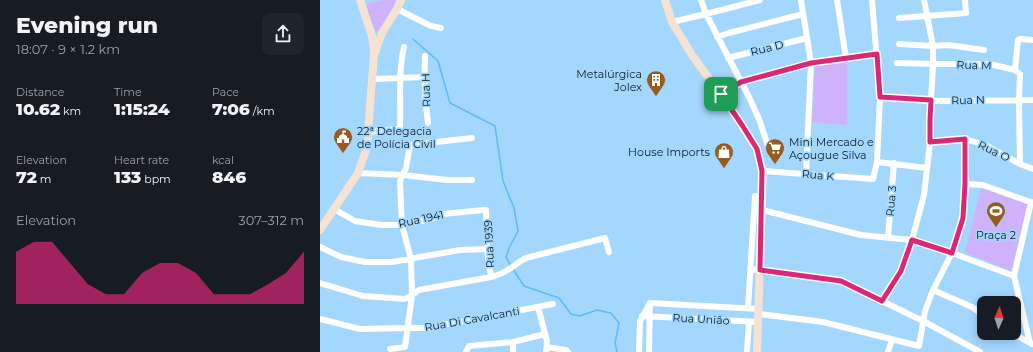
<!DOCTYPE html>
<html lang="en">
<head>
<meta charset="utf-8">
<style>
	:root { --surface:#171b24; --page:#20242c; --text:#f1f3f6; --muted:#9ea1a6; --accent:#db2777 }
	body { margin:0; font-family:Montserrat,sans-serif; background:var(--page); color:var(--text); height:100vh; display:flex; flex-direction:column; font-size:15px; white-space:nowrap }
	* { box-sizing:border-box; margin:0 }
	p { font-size:13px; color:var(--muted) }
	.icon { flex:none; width:22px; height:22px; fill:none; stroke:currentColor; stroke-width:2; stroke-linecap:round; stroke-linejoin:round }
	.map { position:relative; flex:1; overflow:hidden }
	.side { display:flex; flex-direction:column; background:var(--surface); width:320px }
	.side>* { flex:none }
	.needle { width:26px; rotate:3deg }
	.fabs { position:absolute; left:657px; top:296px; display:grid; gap:8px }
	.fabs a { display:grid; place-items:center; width:44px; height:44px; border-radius:8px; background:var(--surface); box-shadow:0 2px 10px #0003; font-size:20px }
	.pin { position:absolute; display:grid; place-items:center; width:34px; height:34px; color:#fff; margin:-17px; border-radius:8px; box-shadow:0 2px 6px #0006 }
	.round { display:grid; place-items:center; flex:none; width:42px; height:42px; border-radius:8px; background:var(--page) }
	.overview { display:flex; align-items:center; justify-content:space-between; height:68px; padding:0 16px }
	h1 { font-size:22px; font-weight:800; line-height:30px }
	.figures { display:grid; grid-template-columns:repeat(3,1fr); gap:6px; height:68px; padding:4px 16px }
	.figures div { display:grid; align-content:center }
	.figures b { font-size:17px; font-weight:800 }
	.figures small { font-size:11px; font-weight:400 }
	.figures p { font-size:11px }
	.chart { height:112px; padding:8px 16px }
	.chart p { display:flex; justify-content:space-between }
	.chart svg { width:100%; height:72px; margin-top:4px; fill:var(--accent); opacity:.7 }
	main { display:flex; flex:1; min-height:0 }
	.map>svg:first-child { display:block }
	.green { fill:#cfb2fc }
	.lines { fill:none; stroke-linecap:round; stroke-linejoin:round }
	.stream { stroke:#5abbff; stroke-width:1.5 }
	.minor { stroke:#fff; stroke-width:6 }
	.secondary { stroke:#f5e2d2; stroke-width:8 }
	.route-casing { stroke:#fff; stroke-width:8 }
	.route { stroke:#db2777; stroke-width:5 }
	.labels { text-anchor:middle; stroke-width:3.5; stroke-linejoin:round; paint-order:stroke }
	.street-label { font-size:11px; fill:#081c2a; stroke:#a4d7fe }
	.poi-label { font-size:11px; fill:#081c2a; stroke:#a4d7fe; text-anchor:end }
</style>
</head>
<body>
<main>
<section class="side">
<div class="overview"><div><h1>Evening run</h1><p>18:07 · 9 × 1.2 km</p></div><a class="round"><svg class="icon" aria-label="share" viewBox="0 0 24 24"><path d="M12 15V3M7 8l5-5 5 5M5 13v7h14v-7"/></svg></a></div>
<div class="figures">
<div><p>Distance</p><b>10.62<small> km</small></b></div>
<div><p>Time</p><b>1:15:24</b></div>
<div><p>Pace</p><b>7:06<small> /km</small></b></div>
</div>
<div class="figures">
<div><p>Elevation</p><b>72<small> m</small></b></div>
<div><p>Heart rate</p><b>133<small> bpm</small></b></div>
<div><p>kcal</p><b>846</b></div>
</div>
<div class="chart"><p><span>Elevation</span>307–312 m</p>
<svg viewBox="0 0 160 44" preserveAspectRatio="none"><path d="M0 44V12L10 6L20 6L30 19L40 32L50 38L60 38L70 25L80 19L90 19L100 25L110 38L120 38L130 38L140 32L150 25L160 12V44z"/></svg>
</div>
</section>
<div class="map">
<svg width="713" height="352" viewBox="0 0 713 352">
	<rect width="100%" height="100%" fill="#a4d7fe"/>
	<path class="green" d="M64 0H76L74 6 59 30 58 32 55 30 47 12 46 7 49 3Z
		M527 61V125L492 122 495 65Z
		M661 188 708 204 691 271 645 252Z"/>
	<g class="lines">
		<path class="stream" d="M93 39 118 61 130 103 175 126 183 181 194 208 198 231 189 248 186 257 191 266
			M193 269 204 286 239 298 251 314 260 316 277 310 291 313 299 323 295 343 297 352"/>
		<path class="minor" d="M381 0 386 14 429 97 439 119 448 146
			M481 0 491 63 486 173
			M517 0 526 58
			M77 9 111 26 121 28
			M579 18 646 13 645 0
			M352 22 386 14 440 0
			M397 37 409 33 483 14
			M579 44 613 46 628 45 664 50
			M105 56C104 79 105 101 108 123
			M408 58 487 38
			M577 63 613 64H669L695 70 700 74 699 100 700 164
			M695 70 698 40 700 39 713 40
			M53 79 104 77
			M401 94 421 82 491 63 557 54
			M560 97 611 101 713 100
			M48 132 76 129 79 128 80 126C81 99 78 73 84 47
			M610 143 645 139 665 145 700 164 713 169
			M557 162 607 168
			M443 171 553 179 557 162 560 97 552 0
			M38 173 83 175 127 180H152
			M645 184 663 185 713 203
			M14 209 35 221 61 225H82L112 219 117 216 123 214 164 210H166L167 249 171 277
			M442 210 541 235 592 240 632 253 694 276
			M568 238 574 163
			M0 247 21 257 45 262H72L140 250 167 249
			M430 269 521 281 603 321 660 352
			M0 283 43 296 85 299 92 295 99 290 171 277C178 275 184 273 189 269 195 266 199 261 206 258L285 238 289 252
			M613 290 652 307 664 316
			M562 301 581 271 592 240 604 195 610 143V120L613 64V46L604 0
			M330 303 439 309
			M218 307 227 341 226 352
			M428 308 435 196
			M439 314 503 322 599 346 605 311 613 290 632 253 643 219 645 184V139
			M322 316 439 322
			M0 319 40 329 88 328H107L233 304
			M692 333 712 344
			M193 342V352
			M710 343 694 276 711 202
			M85 347 92 295 91 259 82 225 80 182 81 178 86 168 90 145 152 138
			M227 347 246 350 248 352
			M70 349 85 347
			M146 352 149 346 193 342 225 334
			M319 352 320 321 330 303
			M329 352 330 303
			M427 352 429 322
			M568 352 572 340"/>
		<path class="secondary" d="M345 0 352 22 372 55 414 113 437 149 443 171 437 352
			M55 53 62 33 77 9 81 0
			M0 230 38 173 47 147 54 53 52 36 40 0"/>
	</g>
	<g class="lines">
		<defs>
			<path id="route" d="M557 54 560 97 611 100 610 120V142L645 139V184L643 218 632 253 592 240 581 271 562 301 521 281 440 270 442 171 437 149 422 125 401 94 421 82 491 63Z"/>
		</defs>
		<use href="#route" class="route-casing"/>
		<use href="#route" class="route"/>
	</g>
	<defs>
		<symbol id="building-pin" viewBox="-11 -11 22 30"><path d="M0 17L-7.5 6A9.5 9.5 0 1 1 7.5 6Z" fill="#975b1c" stroke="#a4d7fe"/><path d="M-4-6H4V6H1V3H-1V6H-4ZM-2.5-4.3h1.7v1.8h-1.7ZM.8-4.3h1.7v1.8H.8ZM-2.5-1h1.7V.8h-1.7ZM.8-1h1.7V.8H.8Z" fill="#fff"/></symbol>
		<symbol id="civic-pin" viewBox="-11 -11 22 30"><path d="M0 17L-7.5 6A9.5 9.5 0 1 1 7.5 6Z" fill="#975b1c" stroke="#a4d7fe"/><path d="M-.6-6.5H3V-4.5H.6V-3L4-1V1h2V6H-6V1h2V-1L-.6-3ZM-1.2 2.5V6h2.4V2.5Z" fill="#fff"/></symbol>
		<symbol id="supermarket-pin" viewBox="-11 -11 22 30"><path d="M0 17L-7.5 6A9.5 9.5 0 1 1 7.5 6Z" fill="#975b1c" stroke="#a4d7fe"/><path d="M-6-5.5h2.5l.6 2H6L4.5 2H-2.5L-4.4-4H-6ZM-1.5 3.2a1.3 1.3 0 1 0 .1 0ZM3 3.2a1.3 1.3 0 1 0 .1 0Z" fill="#fff"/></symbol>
		<symbol id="shop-pin" viewBox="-11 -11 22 30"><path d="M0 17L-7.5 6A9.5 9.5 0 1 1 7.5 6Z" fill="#975b1c" stroke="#a4d7fe"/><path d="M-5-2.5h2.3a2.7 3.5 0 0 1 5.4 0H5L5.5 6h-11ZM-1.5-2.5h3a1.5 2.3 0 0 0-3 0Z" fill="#fff"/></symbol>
		<symbol id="stadium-pin" viewBox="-11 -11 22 30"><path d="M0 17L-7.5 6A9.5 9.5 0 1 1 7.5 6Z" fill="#975b1c" stroke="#a4d7fe"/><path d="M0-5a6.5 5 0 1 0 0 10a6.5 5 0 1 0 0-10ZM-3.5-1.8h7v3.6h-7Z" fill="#fff"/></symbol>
	</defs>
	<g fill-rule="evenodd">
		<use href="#building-pin" x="325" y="69" width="22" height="30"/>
		<use href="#civic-pin" x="12" y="126" width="22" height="30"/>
		<use href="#supermarket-pin" x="444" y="137" width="22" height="30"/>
		<use href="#shop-pin" x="393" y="141" width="22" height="30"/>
		<use href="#stadium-pin" x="665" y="200" width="22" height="30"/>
	</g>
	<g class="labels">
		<g class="street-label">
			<text transform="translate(447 48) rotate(-14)" y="4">Rua D</text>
			<text transform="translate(654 65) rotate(2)" y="4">Rua M</text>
			<text transform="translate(106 90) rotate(-92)" y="4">Rua H</text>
			<text transform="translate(648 100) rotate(-1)" y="4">Rua N</text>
			<text transform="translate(674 151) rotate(26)" y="4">Rua O</text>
			<text transform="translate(498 175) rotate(5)" y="4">Rua K</text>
			<text transform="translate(571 201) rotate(-85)" y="4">Rua 3</text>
			<text transform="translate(101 219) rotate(-12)" y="4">Rua 1941</text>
			<text transform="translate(169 244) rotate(-93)" y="4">Rua 1939</text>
			<text transform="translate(152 319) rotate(-10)" y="4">Rua Di Cavalcanti</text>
			<text transform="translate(381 319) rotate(3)" y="4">Rua União</text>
		</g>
		<g class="poi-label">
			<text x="322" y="78">Metalúrgica<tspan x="322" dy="13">Jolex</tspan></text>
			<text x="37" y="135" text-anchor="start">22ª Delegacia<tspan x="37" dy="13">de Polícia Civil</tspan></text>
			<text x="469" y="146" text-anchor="start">Mini Mercado e<tspan x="469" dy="13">Açougue Silva</tspan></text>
			<text x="390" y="156">House Imports</text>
			<text x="676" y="239" text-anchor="middle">Praça 2</text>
		</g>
	</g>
</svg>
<div class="fabs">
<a><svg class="needle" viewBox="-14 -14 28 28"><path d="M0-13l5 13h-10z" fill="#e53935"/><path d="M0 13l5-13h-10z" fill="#9ea1a6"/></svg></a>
</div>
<div class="pin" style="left:401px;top:94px;background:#1e9e55"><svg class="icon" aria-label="arrive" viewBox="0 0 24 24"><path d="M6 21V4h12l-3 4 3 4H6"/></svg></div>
</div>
</main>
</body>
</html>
